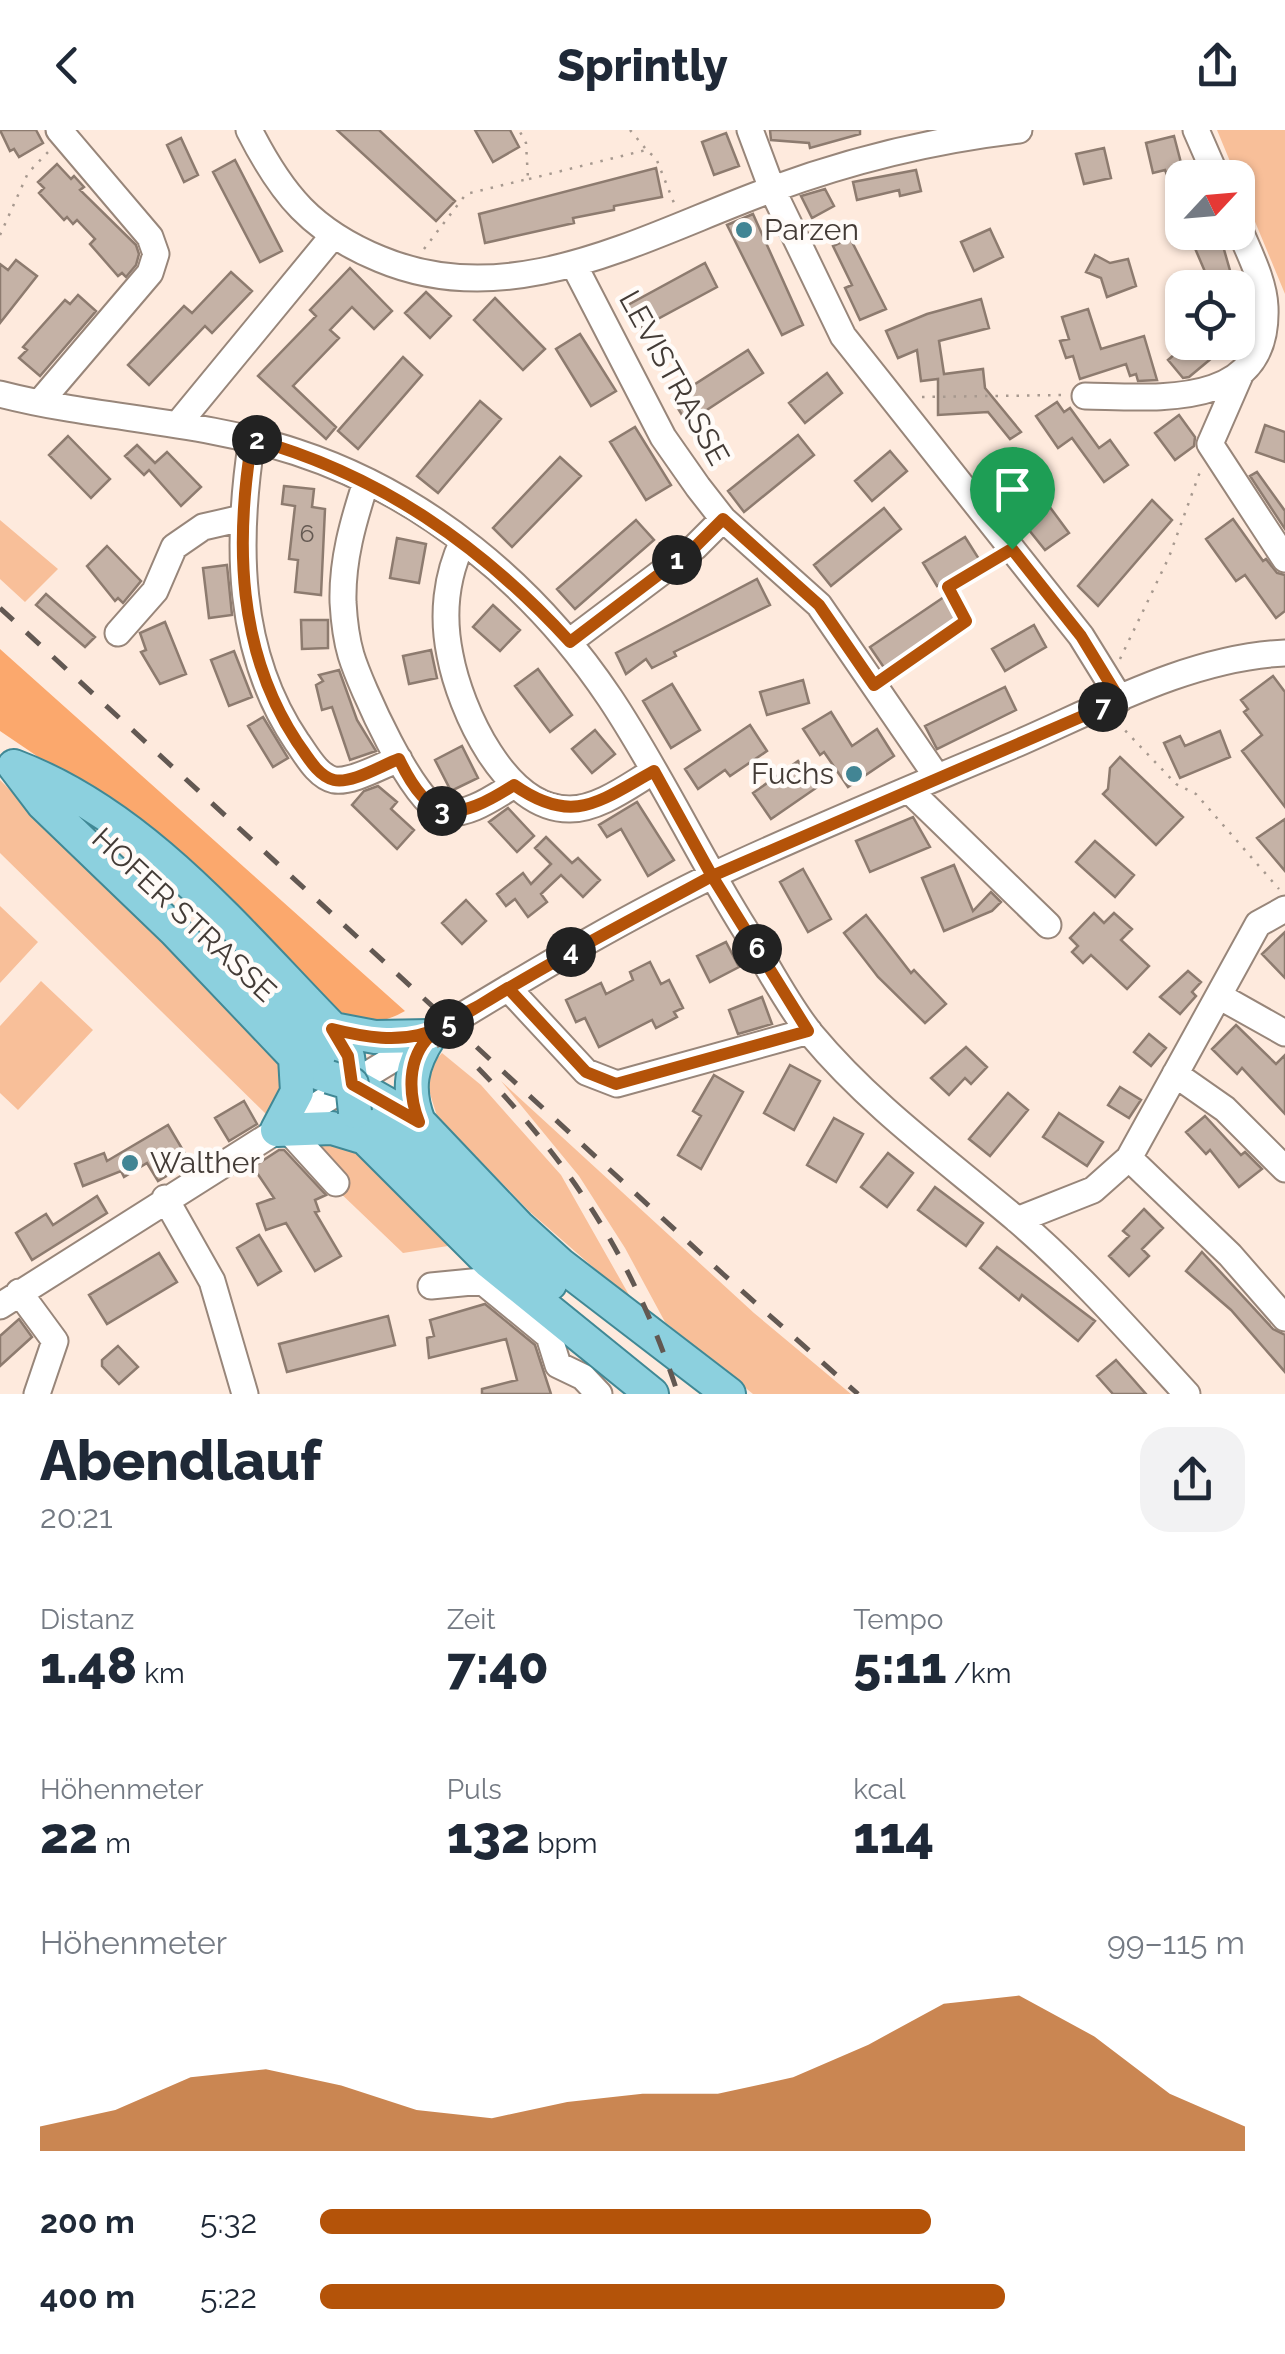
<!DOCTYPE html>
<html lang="de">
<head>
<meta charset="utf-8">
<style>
	:root { --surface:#fff; --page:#f2f2f3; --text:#1f2937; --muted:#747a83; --accent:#b45309 }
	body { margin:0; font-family:Raleway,sans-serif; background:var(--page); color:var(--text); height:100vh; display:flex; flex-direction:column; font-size:38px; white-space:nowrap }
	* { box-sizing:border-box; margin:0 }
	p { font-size:32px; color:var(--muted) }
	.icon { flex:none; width:55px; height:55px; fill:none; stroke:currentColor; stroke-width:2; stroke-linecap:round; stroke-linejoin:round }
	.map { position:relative; height:1264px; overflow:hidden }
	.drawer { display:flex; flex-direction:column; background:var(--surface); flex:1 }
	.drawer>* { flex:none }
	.needle { width:65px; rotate:64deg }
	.buttons { position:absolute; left:1165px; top:30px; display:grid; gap:20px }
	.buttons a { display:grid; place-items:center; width:90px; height:90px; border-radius:20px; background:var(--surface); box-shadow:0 2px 8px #0004; font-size:50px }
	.pin { position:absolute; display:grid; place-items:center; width:85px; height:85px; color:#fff; margin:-102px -42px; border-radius:50% 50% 50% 0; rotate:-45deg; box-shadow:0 0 10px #0007 }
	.pin .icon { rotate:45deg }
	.km { position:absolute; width:50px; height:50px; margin:-25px; border-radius:50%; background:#222; color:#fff; font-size:28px; line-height:50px; text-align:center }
	.round { display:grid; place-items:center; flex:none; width:105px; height:105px; border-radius:30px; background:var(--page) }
	.head { display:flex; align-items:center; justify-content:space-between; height:170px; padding:0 40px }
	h1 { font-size:55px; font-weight:800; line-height:75px }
	.figures { display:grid; grid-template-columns:repeat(3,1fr); gap:15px; height:170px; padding:10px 40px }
	.figures div { display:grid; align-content:center }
	.figures b { font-size:50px; font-weight:800 }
	.figures small { font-size:28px; font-weight:400 }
	.figures p { font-size:28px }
	.chart { height:280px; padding:20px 40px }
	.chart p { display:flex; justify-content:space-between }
	.chart svg { width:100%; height:180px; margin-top:10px; fill:var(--accent); opacity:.7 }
	ul { padding:0 40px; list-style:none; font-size:32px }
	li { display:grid; grid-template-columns:160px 120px 1fr; align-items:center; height:75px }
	li i { height:25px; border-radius:12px; background:var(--accent) }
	header { display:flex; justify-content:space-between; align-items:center; height:130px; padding:0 40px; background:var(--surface); font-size:45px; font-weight:800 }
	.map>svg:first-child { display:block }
	.green { fill:#f8bf99 }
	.forest { fill:#fba86d }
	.building { fill:#c5b2a6; stroke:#8d7b6f; stroke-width:2.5 }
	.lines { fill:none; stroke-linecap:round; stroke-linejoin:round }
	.minor-casing { stroke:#98867a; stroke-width:29 }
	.major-casing { stroke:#408895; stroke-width:36 }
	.path { stroke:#a7998f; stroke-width:2.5; stroke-dasharray:2.5 8; stroke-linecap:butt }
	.minor { stroke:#fff; stroke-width:25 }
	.major { stroke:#8cd0de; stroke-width:32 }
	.rail { stroke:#625852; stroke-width:5; stroke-dasharray:18 18; stroke-linecap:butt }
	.minor-bridge-casing { stroke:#98867a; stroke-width:29; stroke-linecap:butt }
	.major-bridge-casing { stroke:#408895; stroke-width:36; stroke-linecap:butt }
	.minor-bridge { stroke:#fff; stroke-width:25 }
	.major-bridge { stroke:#8cd0de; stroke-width:32 }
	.route-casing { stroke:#fff; stroke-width:20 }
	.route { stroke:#b45309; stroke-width:12 }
	.poi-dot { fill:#428594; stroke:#fffbf8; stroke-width:4 }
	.labels { text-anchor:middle; stroke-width:9; stroke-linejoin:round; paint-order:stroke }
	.number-label { font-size:25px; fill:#645952 }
	.poi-label { font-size:30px; fill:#433b36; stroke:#fffbf8; text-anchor:start }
	.street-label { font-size:30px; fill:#433b36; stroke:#fffbf8 }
</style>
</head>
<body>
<header><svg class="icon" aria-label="back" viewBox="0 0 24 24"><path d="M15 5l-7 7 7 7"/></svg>Sprintly<svg class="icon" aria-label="share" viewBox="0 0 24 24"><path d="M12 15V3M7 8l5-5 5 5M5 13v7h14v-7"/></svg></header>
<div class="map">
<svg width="1285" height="1264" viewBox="0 0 1285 1264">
	<rect width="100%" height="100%" fill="#feeadd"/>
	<path class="green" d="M1217 0H1285V164Z
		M0 390 58 439 25 472 0 449Z
		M0 650 285 933 289 948 268 986 0 723Z
		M0 776 38 812 0 853Z
		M41 851 93 900 18 980 0 963V896Z
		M442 923 481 955 561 1045 633 1172 530 1082 437 986 426 951 429 937Z
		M501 951 754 1183 851 1264H753L665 1192 625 1118 579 1046Z
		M325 1007 362 1016 448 1116 403 1123 334 1057 306 1014Z"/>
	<path class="forest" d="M0 519 405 881C380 895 362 896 337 882L118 681 0 601Z"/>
	<path class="building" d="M0 0H36L43 13 19 27 14 19 10 21Z
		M337 0H379L455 71 436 91Z
		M475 0H510L519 17 493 32Z
		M770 0H860V4L810 18 809 13 771 10Z
		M726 3 739 36 714 45 702 12Z
		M1174 6 1185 48 1182 81 1165 40 1153 43 1146 13Z
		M181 8 198 45 184 52 167 15Z
		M1104 18 1111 48 1084 54 1076 24Z
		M235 30 282 121 260 132 213 42Z
		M57 34 71 49 74 46 84 57 80 60 136 115 139 124 136 135 126 147 122 143 118 146 90 114 95 109 77 90 73 94 67 87 64 90 39 63 44 58 38 52Z
		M656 38 662 67 614 76V80L573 88 574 93 485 113 479 84Z
		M916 40 921 61 900 66 899 60 857 70 853 52Z
		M825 59 834 76 812 88 801 66Z
		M753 84 803 195 782 205 727 95Z
		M990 99 1003 127 974 141 961 112Z
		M1188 102H1219L1235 158H1212Z
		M850 108 886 179 860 190 845 158 852 155 833 116Z
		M1095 125 1110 133 1128 129 1136 156 1107 167 1101 148 1086 142Z
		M16 130 37 146 0 193V134L8 140Z
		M705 133 717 157 639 199 626 176Z
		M350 138 392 181 374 199 352 177 330 200 339 208 293 256 336 297 326 309 258 246 316 186 310 180Z
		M231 142 252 161 212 203 205 196 149 255 128 235 184 176 192 183Z
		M426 162 451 186 430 208 405 183Z
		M78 165 96 181 40 246 19 228 27 220 23 217 65 170 70 174Z
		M495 168 545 219 523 240 474 190Z
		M981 169 989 198 939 211 944 244 983 239 985 258 1021 302 1010 309 988 282 938 285V249L921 251 917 220 898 228 886 201 927 184Z
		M1088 179 1101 219 1144 206 1157 250 1138 251 1136 244 1130 246 1126 234 1080 249 1073 226 1066 228 1060 211 1069 209 1062 187Z
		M580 204 616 261 591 276 556 219Z
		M1189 212H1211L1219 222 1189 247 1183 248 1168 230Z
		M748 220 763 243 687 293 672 269Z
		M403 227 422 245 358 319 338 301Z
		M827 243 842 263 805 293 789 273Z
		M480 271 501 289 438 363 417 346Z
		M1057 272 1064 282 1070 278 1099 318 1110 310 1128 335 1104 352 1072 308 1058 318 1036 286Z
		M1179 285 1195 307 1194 316 1175 330 1155 303Z
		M1265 295 1285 302V332L1256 322Z
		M635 297 671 355 646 370 610 312Z
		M798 305 814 325 744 382 728 361Z
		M68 306 110 349 91 368 49 325Z
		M137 315 155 333 167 322 201 357 181 376 149 340 144 345 125 326Z
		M890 321 907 341 872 371 855 351Z
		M1003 322 1034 364 1038 361 1069 403 1045 420 980 339Z
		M560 327 581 346 512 417 493 398Z
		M1257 342 1285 381V399L1250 346Z
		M284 356 314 359 312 377 325 379 321 465 295 462 298 430 289 429 295 376 282 374Z
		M1152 370 1172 390 1098 476 1078 456Z
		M884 378 901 399 831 456 814 435Z
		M1233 389 1263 431 1266 429 1277 443 1285 445V481L1276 488 1245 445 1236 451 1206 409Z
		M636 390 654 410 575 479 557 459Z
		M965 407 979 429 937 456 923 433Z
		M397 408 426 414 419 453 390 448Z
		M107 416 141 451 123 473 118 468 115 471 87 436Z
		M227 435 232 485 209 488 203 438Z
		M757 449 770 475 674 522 676 526 652 538 646 529 626 544 616 523Z
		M46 464 95 507 85 517 36 475Z
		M944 467 959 490 885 539 870 517Z
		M493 475 520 500 500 521 473 497Z
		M301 490H328V518L302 519Z
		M165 492 186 544 160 554 141 522 146 520 140 503Z
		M1034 495 1046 517 1005 541 992 519Z
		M431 520 437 548 409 554 403 526Z
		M234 521 252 567 229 576 211 530Z
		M538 539 572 585 550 602 515 556Z
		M339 540 357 590 376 621 350 630 332 577 322 580 316 555 323 551 319 545Z
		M1273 546 1285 562V677L1242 621 1262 605 1244 582 1248 579 1241 570Z
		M803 550 809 573 767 585 760 562Z
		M672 554 700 600 671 618 643 571Z
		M1005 557 1016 580 937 619 925 596Z
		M831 582 852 616 877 599 894 626 848 657 824 622 820 625 803 599Z
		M263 587 288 628 273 637 248 596Z
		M750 595 767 621 730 646 725 640 698 659 685 639Z
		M595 600 615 624 592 643 572 619Z
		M1220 601 1230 627 1180 648 1164 613 1180 606 1185 616Z
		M462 616 478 648 451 661 435 630Z
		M1120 627 1183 687 1156 715 1103 664 1108 659 1110 638Z
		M798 631 816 658 771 689 753 663Z
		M378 656 397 672 391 679 414 700 397 719 352 675 364 661Z
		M637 672 674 730 648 746 621 699 607 707 599 695Z
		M508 678 534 706 517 722 489 692Z
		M913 687 930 717 870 742 856 711Z
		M1285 689V741L1257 708Z
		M546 707 572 733 578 728 600 750 583 767 561 745 541 764 547 772 528 787 515 769 506 776 497 764 523 743 531 754 551 734 535 718Z
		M1095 711 1134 745 1115 767 1076 732Z
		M954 735 973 781 991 762 1001 772 992 781 944 801 922 748Z
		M803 739 831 789 808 802 780 752Z
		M466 770 486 791 462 814 442 793Z
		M1094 783 1104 793 1114 783 1132 799 1121 810 1149 836 1127 859 1091 825 1083 833 1072 822 1078 816 1070 808Z
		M866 785 911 843 914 840 946 874 925 893 878 847 844 803Z
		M1285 802V848L1262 824Z
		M726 812 739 837 710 852 697 826Z
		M650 832 661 854 669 850 683 878 674 882 677 887 656 898 652 890 599 917 585 888 576 892 566 870 601 853 606 864 633 850 630 842Z
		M1188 841 1201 852 1192 862 1196 866 1180 884 1160 867Z
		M762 867 772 894 738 904 729 880Z
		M1236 895 1276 934 1285 925V984L1242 938 1237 944 1212 919Z
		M1149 904 1166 918 1151 936 1134 922Z
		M966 917 987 937 971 954 965 948 949 965 931 948Z
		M790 935 820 951 794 1000 764 983Z
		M714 945 743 962 701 1039 678 1025 701 986 693 981Z
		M1120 957 1141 970 1129 988 1108 975Z
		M1008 963 1028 980 990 1026 969 1009Z
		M244 971 257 994 229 1011 215 988Z
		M1059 983 1103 1012 1087 1036 1043 1007Z
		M1205 986 1241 1025 1245 1022 1262 1039 1239 1057 1210 1020 1206 1024 1186 1002Z
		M834 988 863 1004 836 1052 807 1035Z
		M168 995 190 1032 158 1051 147 1033 124 1047 121 1041 83 1056 75 1034 104 1023 107 1031Z
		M279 1020H284L326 1065 315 1070 319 1081 315 1082 341 1126 315 1141 286 1093 266 1100 257 1074 274 1068 253 1037Z
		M888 1023 913 1043 887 1077 861 1057Z
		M935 1057 983 1093 966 1116 918 1080Z
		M97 1066 107 1083 32 1130 16 1103 46 1084 53 1095Z
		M1144 1079 1163 1098 1142 1119 1149 1126 1129 1146 1109 1126 1129 1106 1123 1101Z
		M259 1105 281 1141 258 1155 237 1118Z
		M997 1117 1095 1191 1078 1211 1022 1165 1019 1170 980 1138Z
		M1202 1122 1273 1199 1285 1205V1242L1231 1180 1186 1141Z
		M159 1123 177 1152 107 1194 89 1165Z
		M485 1174 535 1215 551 1264H482V1259L517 1250 506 1209 429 1228 427 1208 434 1206 430 1190Z
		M388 1186 395 1215 287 1242 279 1214Z
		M19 1189 32 1207 0 1236V1206Z
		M118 1216 138 1237 119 1254 102 1236V1230Z
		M1116 1230 1132 1248 1146 1264H1113L1097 1246Z"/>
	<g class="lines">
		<defs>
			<path id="minor" d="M249 0C282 65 312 101 380 129 513 185 646 105 770 60 851 30 933 10 1019 0
				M750 0 772 59 843 206 1081 506 1120 569
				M1196 0 1217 48
				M574 135 663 307 698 357 723 389 819 475 937 647
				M1241 243 1210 314 1285 429
				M0 264C97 289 199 290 296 322 425 364 535 456 610 568 660 643 698 725 746 801 767 834 786 873 811 904 871 976 945 1029 1016 1089 1078 1142 1132 1204 1187 1264
				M1085 266C1156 267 1269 281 1265 177 1264 150 1248 121 1238 96
				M40 272 150 143 156 124 150 107 59 0
				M178 294 332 107
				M252 309C236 412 236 522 297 612 306 624 317 646 334 650 352 653 382 635 399 629
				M366 352C353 392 342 430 343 472 344 490 346 508 351 525 360 555 414 676 443 682 467 687 494 667 514 655
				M463 411C446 446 442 486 450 525 460 579 505 680 570 679 599 679 630 655 654 641
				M118 503 155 461 174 417 203 397 242 388
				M569 512 695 417 723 389
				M909 660 1048 795
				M508 858 586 942 617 954 809 901
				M1219 866 1285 903
				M465 884C546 835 630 785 716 744 814 698 915 657 1014 615 1099 578 1191 527 1285 523
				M1175 944 1225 979 1285 1039
				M352 954 429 907
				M287 999 336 1053
				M1129 1028 1230 1125 1285 1188
				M165 1068 212 1151 245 1264
				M1017 1090 1093 1060 1129 1028 1258 794 1285 779
				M431 1156 482 1151 549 1206 558 1235 583 1247 599 1264
				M19 1162 55 1211 37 1264
				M0 1176 338 962"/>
			<path id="major" d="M14 636C144 685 238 802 333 899L348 927 352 954 419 992 518 1096 561 1135 729 1264
				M14 636 43 674 175 801 295 927 312 941 329 947
				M282 877 421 1032 550 1154
				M333 899 375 907 430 906
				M355 982 365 1008 488 1131 652 1264
				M419 992C406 959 411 935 430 906
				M277 1000 332 998 365 1008
				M277 1000 297 962 295 927"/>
		</defs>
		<use href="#minor" class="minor-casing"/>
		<use href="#major" class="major-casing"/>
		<path class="path" d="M630 0 645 18
			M529 49 646 20 656 28 674 73
			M0 105 28 43 48 22
			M424 119 466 64 528 49 526 13 519 0
			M922 267 1064 265
			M1120 529 1169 427 1201 339
			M892 542 966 491 948 457 993 430
			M1118 593 1176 654 1196 664 1279 759"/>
		<use href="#minor" class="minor"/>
		<use href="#major" class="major"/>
		<path class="rail" d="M0 478 723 1144 858 1264
			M478 938C573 1035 636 1135 678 1264"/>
		<defs>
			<path id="minor-bridge" d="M430 906 465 884"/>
			<path id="major-bridge" d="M329 947 352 954 355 982"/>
		</defs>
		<use href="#minor-bridge" class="minor-bridge-casing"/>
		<use href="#major-bridge" class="major-bridge-casing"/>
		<use href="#minor-bridge" class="minor-bridge"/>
		<use href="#major-bridge" class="major-bridge"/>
	</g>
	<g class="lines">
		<defs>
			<path id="route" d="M1012 419 948 457 966 491 874 555 819 475 723 389 695 417 570 512C481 415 379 344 252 309 235 412 237 521 297 612 306 624 317 646 334 650 352 654 382 635 399 629 430 694 456 692 514 655 573 696 598 672 654 641L712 746C637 787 562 825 489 870 471 881 445 891 430 906 407 928 408 964 419 992L352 954 348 926 332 899C419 921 437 901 508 858L586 942 616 954 808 901 712 746 1120 570 1081 506 1012 419"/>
		</defs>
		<use href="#route" class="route-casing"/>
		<use href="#route" class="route"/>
	</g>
	<g class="poi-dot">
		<circle cx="744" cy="100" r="10"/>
		<circle cx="854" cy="644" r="10"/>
		<circle cx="130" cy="1033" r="10"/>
	</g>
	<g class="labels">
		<g class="number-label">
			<text x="307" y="412">6</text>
		</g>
		<g class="poi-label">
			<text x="764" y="110">Parzen</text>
			<text x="834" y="654" text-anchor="end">Fuchs</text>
			<text x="150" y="1043">Walther</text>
		</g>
		<g class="street-label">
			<text transform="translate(674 248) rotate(61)" y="10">LEVISTRASSE</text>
			<text transform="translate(184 785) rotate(43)" y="10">HOFER STRASSE</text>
		</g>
	</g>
</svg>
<div class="buttons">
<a><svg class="needle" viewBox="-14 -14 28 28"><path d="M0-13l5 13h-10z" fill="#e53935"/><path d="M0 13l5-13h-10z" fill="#747a83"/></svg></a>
<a><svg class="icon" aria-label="locate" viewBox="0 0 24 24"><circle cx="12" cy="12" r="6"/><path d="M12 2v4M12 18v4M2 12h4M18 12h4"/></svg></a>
</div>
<div class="pin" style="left:1012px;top:419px;background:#1e9e55"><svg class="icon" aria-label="arrive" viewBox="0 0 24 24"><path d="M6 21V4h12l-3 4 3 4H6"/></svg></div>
<b class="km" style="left:677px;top:430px">1</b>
<b class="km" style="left:257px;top:310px">2</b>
<b class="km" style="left:442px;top:681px">3</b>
<b class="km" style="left:571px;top:822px">4</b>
<b class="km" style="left:449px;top:894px">5</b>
<b class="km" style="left:757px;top:819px">6</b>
<b class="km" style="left:1103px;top:577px">7</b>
</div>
<section class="drawer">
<div class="head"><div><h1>Abendlauf</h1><p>20:21</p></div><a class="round"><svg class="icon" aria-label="share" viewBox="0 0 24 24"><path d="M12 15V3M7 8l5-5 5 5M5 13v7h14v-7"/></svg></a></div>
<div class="figures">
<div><p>Distanz</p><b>1.48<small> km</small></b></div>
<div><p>Zeit</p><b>7:40</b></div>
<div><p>Tempo</p><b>5:11<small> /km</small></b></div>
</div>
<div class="figures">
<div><p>Höhenmeter</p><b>22<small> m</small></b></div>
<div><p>Puls</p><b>132<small> bpm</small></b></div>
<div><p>kcal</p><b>114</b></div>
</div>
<div class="chart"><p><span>Höhenmeter</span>99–115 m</p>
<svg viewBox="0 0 160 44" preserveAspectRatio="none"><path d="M0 44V38L10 34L20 26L30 24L40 28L50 34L60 36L70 32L80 30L90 30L100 26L110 18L120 8L130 6L140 16L150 30L160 38V44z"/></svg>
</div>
<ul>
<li><b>200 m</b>5:32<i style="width:66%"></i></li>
<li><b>400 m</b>5:22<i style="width:74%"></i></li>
</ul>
</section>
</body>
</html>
